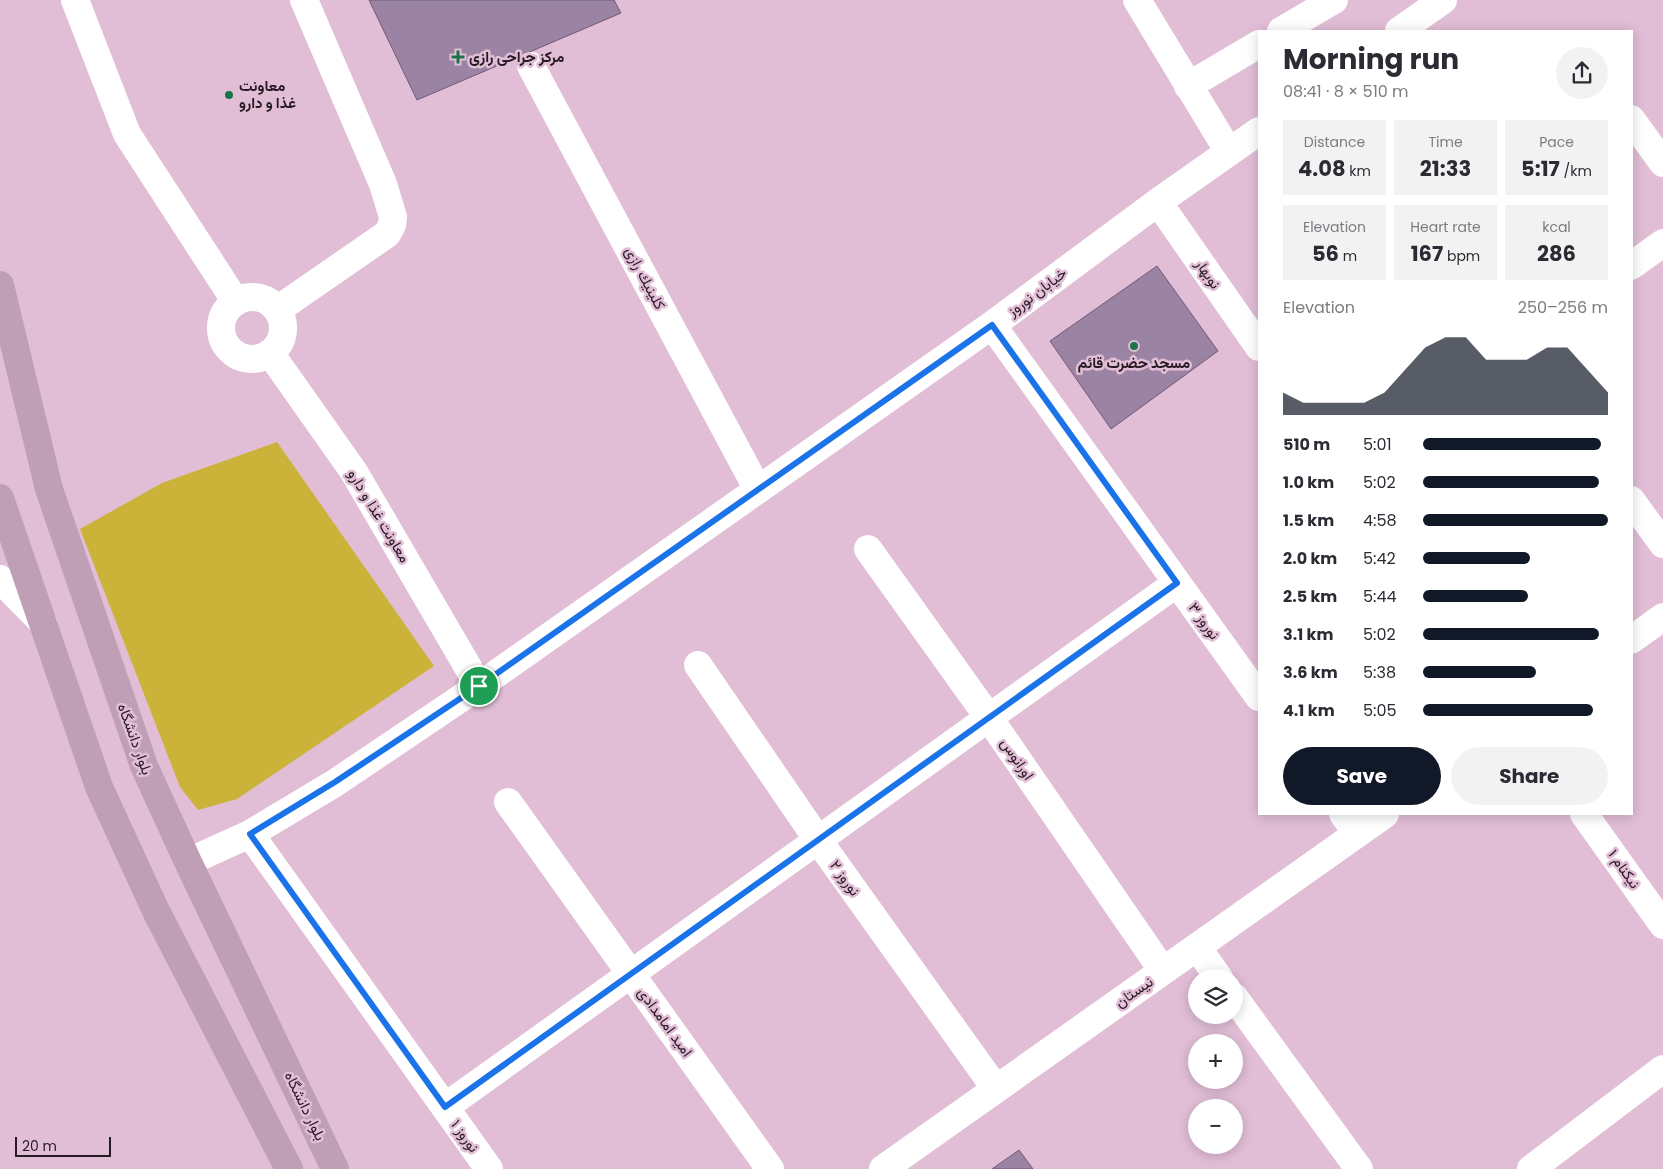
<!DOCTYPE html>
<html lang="en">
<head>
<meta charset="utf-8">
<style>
	:root { --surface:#fff; --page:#f2f2f3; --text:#2b2b33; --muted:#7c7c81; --accent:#111827 }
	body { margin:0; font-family:Poppins,Vazirmatn,sans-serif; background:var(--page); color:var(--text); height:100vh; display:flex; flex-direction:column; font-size:19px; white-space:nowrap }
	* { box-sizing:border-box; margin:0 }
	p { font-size:16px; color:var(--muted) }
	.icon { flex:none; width:28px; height:28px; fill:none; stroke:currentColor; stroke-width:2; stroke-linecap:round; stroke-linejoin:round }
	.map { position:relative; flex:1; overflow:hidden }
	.sheet { position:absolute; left:1258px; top:30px; width:375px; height:785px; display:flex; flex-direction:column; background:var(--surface); border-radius:0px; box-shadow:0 2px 12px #0003 }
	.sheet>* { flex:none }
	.tools { position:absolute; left:1188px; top:969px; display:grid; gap:10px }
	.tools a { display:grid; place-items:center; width:55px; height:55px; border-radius:50%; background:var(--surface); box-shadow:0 2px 12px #0003; font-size:25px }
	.scale { position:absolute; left:15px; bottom:12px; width:96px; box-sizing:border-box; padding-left:5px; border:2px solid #261a23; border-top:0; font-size:14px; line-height:18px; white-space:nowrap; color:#261a23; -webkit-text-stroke:4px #e1bed6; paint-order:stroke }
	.pin { position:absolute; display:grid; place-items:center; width:42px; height:42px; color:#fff; margin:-21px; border:2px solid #fff; border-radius:50%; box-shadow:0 1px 5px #0007 }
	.round { display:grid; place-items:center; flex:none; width:52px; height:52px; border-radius:26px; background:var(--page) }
	.headline { display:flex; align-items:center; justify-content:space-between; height:85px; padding:0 25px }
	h1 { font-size:28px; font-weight:700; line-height:38px }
	.figures { display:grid; grid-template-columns:repeat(3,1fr); gap:8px; height:85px; padding:5px 25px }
	.figures div { display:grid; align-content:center; border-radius:0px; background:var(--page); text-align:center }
	.figures b { font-size:21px; font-weight:700 }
	.figures small { font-size:14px; font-weight:400 }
	.figures p { font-size:14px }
	.chart { height:140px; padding:10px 25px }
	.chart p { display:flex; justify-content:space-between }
	.chart svg { width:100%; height:90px; margin-top:5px; fill:var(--accent); opacity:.7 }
	.action { display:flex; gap:10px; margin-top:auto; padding:10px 25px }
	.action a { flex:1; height:58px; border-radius:30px; background:var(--accent); color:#fff; font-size:20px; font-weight:700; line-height:58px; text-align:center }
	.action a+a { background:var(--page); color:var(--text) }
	ul { padding:0 25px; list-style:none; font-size:16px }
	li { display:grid; grid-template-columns:80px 60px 1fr; align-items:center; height:38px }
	li i { height:12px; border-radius:6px; background:var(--accent) }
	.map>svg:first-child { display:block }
	.green { fill:#cbb238 }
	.building { fill:#9b84a3; stroke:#6f5a77 }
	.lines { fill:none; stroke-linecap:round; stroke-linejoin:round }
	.minor { stroke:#fff; stroke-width:28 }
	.major { stroke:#be9fb5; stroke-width:28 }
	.route-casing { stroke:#fff; stroke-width:10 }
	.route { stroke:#1a73e8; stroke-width:6 }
	.poi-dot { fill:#1a7449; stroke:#e1bed6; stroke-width:2 }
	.labels { text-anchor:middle; stroke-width:5; stroke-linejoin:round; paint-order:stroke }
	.poi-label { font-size:15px; font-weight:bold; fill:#261a23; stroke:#e1bed6; text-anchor:start }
	.street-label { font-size:15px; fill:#261a23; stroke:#e1bed6 }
</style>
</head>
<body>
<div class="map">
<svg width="1663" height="1169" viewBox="0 0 1663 1169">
	<rect width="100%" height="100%" fill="#e1bed6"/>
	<path class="green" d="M277 442 434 666 237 799 198 810 180 787 80 529 162 483Z"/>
	<path class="building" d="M369 0H614L621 13 417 100Z
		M1157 266 1218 351 1111 429 1050 341Z
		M1019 1150 1033 1169H992Z"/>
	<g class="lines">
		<path class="minor" d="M75 0 127 134 236 302
			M1137 0 1229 152
			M1281 31 1334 0
			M1399 31 1443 0
			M531 66 758 490
			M1188 86 1259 44
			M1631 119 1663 163
			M1158 202 1259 347
			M1631 266 1663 243
			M221 328a31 31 0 1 1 62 0a31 31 0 1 1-62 0Z
			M277 310 387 234 392 225 393 217 383 184 304 0
			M992 325 1259 697
			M270 353 354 472 479 686
			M1631 500 1663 544
			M868 549 989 718 1163 971
			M0 579 43 623
			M1631 640 1663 617
			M698 665 818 840 996 1089
			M508 802 770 1169
			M1343 814 1357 833
			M1584 814 1663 925
			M250 834 489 1169
			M188 862 250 834 335 783 479 686 992 325 1158 202 1259 131
			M1197 947 1219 978
			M1234 997 1359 1169
			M445 1107 1177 583
			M883 1169 1385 814
			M1531 1169 1663 1069"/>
		<path class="major" d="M0 285 49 489 144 766 188 862 335 1169
			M0 498 99 787 156 911 289 1169"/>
	</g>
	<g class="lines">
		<defs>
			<path id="route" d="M992 325 1177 583 445 1107 250 834 335 782 479 686Z"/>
		</defs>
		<use href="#route" class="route-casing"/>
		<use href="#route" class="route"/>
	</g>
	<g class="poi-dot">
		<path d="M455.5 49.5h5v5h5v5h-5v5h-5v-5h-5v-5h5z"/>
		<circle cx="229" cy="95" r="5"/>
		<circle cx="1134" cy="346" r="5"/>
	</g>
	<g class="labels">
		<g class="poi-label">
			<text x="469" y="62">مرکز جراحی رازی</text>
			<text x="239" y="91">معاونت<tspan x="239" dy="17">غذا و دارو</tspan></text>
			<text x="1134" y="368" text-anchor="middle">مسجد حضرت قائم</text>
		</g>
		<g class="street-label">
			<text transform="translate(1208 274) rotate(55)" y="5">نوبهار</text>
			<text transform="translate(645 278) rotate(62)" y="5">كلينيك رازی</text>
			<text transform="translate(1037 292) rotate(-37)" y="5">خیابان نوروز</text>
			<text transform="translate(379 516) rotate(59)" y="5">معاونت غذا و دارو</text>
			<text transform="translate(1204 621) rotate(54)" y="5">نوروز ۳</text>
			<text transform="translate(135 739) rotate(70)" y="5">بلوار دانشگاه</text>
			<text transform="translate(1017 759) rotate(56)" y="5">اورانوس</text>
			<text transform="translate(1624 869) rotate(55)" y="5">نیکنام ۱</text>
			<text transform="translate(845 878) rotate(54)" y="5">نوروز ۲</text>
			<text transform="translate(1134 992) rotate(-35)" y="5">نیستان</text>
			<text transform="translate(665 1022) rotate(54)" y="5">امید امامدادی</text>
			<text transform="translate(305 1106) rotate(64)" y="5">بلوار دانشگاه</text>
			<text transform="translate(465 1136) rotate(54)" y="5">نوروز ۱</text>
		</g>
	</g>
</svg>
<div class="tools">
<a><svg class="icon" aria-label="layers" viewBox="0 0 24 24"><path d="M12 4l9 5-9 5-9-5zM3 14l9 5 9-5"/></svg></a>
<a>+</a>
<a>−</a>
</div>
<div class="scale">20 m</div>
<div class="pin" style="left:479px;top:686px;background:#1e9e55"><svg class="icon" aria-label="arrive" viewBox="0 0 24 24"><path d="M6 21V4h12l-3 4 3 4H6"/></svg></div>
<section class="sheet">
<div class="headline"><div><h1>Morning run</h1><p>08:41 · 8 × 510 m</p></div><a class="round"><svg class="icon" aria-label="share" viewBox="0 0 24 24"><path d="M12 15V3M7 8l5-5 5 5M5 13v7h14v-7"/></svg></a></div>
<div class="figures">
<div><p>Distance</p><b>4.08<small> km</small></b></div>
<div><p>Time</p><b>21:33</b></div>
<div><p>Pace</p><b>5:17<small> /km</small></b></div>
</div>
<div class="figures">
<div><p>Elevation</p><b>56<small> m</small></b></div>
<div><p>Heart rate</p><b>167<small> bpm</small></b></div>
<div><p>kcal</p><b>286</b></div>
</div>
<div class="chart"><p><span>Elevation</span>250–256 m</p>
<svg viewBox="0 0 160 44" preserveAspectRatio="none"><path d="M0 44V33L10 38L20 38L30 38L40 38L50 33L60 22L70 11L80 6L90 6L100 17L110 17L120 17L130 11L140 11L150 22L160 33V44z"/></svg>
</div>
<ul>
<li><b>510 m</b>5:01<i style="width:96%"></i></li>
<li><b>1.0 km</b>5:02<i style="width:95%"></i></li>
<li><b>1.5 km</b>4:58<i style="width:100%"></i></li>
<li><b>2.0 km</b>5:42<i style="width:58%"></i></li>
<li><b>2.5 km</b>5:44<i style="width:57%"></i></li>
<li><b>3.1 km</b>5:02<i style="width:95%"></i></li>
<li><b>3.6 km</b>5:38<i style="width:61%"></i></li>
<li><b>4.1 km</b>5:05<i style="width:92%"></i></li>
</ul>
<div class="action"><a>Save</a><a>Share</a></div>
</section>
</div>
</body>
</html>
